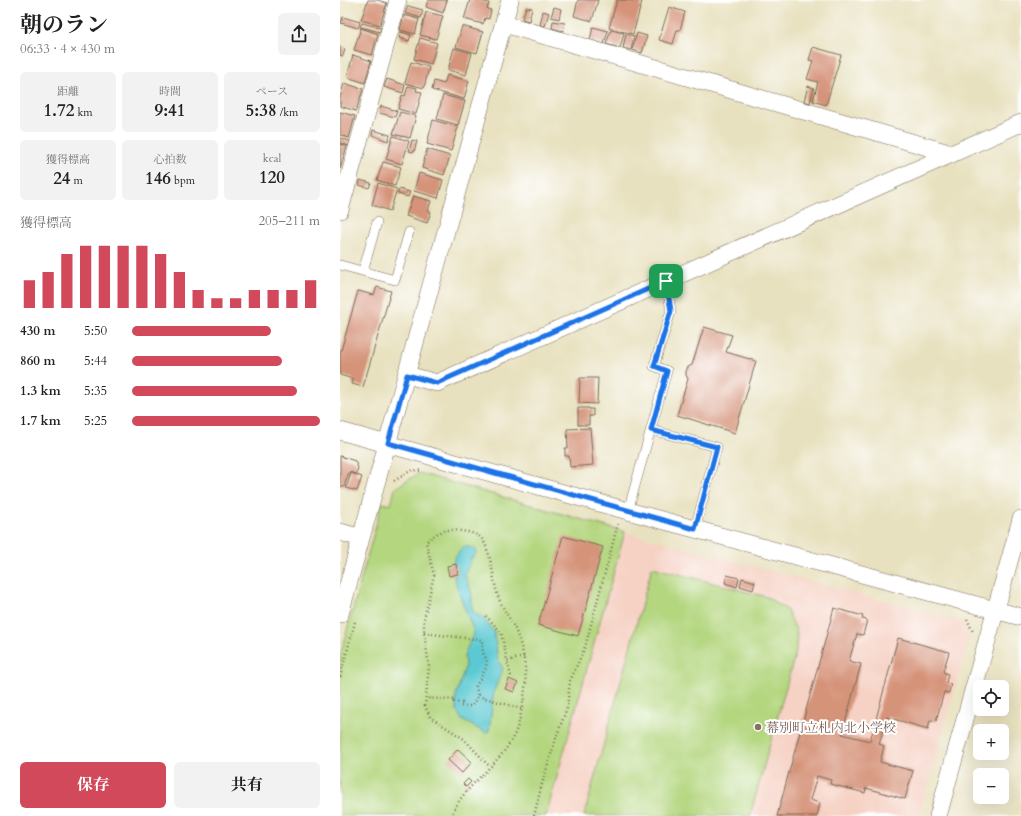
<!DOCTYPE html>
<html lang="ja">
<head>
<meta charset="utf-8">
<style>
	:root { --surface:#fff; --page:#f2f2f2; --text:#222; --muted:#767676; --accent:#d1495b }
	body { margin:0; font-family:Cardo,"Noto Serif JP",serif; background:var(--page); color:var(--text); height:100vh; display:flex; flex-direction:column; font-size:15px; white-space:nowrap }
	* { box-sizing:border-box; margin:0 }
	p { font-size:13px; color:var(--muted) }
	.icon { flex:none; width:22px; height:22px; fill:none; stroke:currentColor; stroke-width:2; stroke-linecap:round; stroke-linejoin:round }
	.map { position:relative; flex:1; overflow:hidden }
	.panel { display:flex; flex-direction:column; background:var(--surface); width:340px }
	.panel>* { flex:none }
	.buttons { position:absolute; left:633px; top:680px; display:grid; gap:8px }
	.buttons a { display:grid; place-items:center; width:36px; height:36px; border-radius:6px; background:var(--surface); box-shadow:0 4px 16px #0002; font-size:20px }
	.pin { position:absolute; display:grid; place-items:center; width:34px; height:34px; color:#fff; margin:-17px; border-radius:8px; box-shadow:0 2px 6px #0006 }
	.round { display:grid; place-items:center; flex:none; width:42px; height:42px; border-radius:6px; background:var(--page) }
	.summary { display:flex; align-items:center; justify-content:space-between; height:68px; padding:0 20px }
	h1 { font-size:22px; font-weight:700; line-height:30px }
	.stats { display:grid; grid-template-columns:repeat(3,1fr); gap:6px; height:68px; padding:4px 20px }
	.stats div { display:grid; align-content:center; border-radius:6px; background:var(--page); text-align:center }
	.stats b { font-size:17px; font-weight:700 }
	.stats small { font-size:11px; font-weight:400 }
	.stats p { font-size:11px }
	.chart { height:112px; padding:8px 20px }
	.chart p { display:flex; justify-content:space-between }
	.chart svg { width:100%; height:72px; margin-top:4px; stroke:var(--accent); stroke-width:6 }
	.cta { display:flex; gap:8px; margin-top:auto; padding:8px 20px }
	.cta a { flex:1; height:46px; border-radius:6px; background:var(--accent); color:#fff; font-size:16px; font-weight:700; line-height:46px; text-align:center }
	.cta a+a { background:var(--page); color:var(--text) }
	ul { padding:0 20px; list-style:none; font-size:13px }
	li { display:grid; grid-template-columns:64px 48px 1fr; align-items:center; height:30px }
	li i { height:10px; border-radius:5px; background:var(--accent) }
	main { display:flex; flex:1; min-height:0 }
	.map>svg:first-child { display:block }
	.built { fill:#f6d2c4 }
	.green { fill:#b3d67e; stroke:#77804e }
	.water { fill:#5cc9d2; stroke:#4c7a78 }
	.building { fill:#d59379 }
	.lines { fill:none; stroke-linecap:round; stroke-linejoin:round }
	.lane-casing { stroke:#786a56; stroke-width:10 }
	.street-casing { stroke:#786a56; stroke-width:18 }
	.path { stroke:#786a56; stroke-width:2.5; stroke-dasharray:1 3; stroke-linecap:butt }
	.lane { stroke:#fff; stroke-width:9 }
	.street { stroke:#fff; stroke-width:17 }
	.route-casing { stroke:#fff; stroke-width:8 }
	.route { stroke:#1a73e8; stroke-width:5 }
	.education-dot { fill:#8d6e63; stroke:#fff; stroke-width:1.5 }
	.labels { text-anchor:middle; stroke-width:4; stroke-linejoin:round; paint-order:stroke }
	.education-label { font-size:13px; fill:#785e54; stroke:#fff; text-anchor:start }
</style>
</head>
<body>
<main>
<section class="panel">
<div class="summary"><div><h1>朝のラン</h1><p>06:33 · 4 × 430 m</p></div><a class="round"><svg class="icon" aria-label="share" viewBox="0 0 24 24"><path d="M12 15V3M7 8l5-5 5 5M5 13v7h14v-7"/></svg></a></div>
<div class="stats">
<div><p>距離</p><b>1.72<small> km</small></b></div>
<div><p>時間</p><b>9:41</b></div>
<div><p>ペース</p><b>5:38<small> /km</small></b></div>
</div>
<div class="stats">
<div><p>獲得標高</p><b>24<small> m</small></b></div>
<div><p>心拍数</p><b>146<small> bpm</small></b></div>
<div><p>kcal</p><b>120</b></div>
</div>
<div class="chart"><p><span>獲得標高</span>205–211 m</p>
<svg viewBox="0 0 160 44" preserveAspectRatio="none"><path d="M5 44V27M15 44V22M25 44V11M35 44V6M45 44V6M55 44V6M65 44V6M75 44V11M85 44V22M95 44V33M105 44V38M115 44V38M125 44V33M135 44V33M145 44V33M155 44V27"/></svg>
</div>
<ul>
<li><b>430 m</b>5:50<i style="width:74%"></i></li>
<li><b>860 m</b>5:44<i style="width:80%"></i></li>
<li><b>1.3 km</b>5:35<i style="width:88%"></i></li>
<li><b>1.7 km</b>5:25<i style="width:100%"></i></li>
</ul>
<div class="cta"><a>保存</a><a>共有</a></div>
</section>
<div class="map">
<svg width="681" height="816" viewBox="0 0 681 816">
	<rect width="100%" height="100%" fill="#fff"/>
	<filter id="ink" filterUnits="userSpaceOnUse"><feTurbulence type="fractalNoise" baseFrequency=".025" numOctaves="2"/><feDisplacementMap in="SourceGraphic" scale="8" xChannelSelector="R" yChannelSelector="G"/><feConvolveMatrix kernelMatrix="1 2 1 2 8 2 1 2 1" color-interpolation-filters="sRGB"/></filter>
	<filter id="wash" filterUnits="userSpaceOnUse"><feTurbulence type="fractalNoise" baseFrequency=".012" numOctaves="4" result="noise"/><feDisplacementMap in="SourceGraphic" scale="16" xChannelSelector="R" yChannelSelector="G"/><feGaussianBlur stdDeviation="0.9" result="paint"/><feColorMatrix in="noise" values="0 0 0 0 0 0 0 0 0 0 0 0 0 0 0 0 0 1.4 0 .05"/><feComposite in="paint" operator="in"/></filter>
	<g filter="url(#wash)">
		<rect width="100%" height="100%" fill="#e8e1bf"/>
		<path class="built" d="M285 532 623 622 629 638 579 816H206Z"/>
		<path class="green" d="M79 473 285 532 206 816H0V656L42 503 51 505 55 488Z
			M312 567 427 597 447 610 457 632 456 651 410 816H244Z"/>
		<path class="water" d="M123 547H129L136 550V554L134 557H132L125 575 132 594V607L133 612 143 618 154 631 158 660 163 669 154 691 149 731 146 733 122 720 116 710V695L125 667 124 655 134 632C129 618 108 573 114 560 116 555 120 551 123 547Z"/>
		<g id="blocks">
			<path class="building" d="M28 0H37L47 3 40 25 21 20Z
				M88 0H107L103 13 86 7Z
				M130 0H137L149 3 147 9 151 10 149 19 145 18 143 24 124 19Z
				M238 0H258L252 21 234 16Z
				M277 0 302 1 293 34 269 28Z
				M68 6 83 10 81 18 65 13Z
				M186 7 192 8 189 21 182 19Z
				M214 7 221 9 219 19 211 17Z
				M329 7 345 12 340 30H337L333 44 319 40Z
				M203 11 209 13 205 26 200 25Z
				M86 12 103 16 96 39 80 35Z
				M64 15 79 19 75 34 60 30Z
				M3 17 20 22 18 28 1 23Z
				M213 21 225 23 223 31 212 28Z
				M22 23 41 28 40 32 20 27Z
				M122 26 143 32 137 53 116 47Z
				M253 27 268 31 264 44 250 40Z
				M21 28 38 34 32 55 14 50Z
				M271 30 284 33 280 48 266 44Z
				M61 32 71 35 69 41 59 38Z
				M297 33 307 36 302 53 292 50Z
				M286 34 294 36 291 50 283 48Z
				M80 38 97 43 91 64 74 59Z
				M0 47 5 49 3 56 0 55Z
				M473 47 501 55 486 105 473 101 478 82 467 79 473 61 469 60Z
				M114 48 132 53 126 75 108 70Z
				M13 55 31 61 25 83 7 77Z
				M71 62 89 67 84 88 65 83Z
				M107 75 129 81 124 99 92 90 94 81 104 84Z
				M47 79 65 85 63 93 44 87Z
				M4 83 23 89 16 111 0 106V98Z
				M68 86 77 88 76 91 82 92 76 114 58 109 62 95 65 96Z
				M468 86 474 88 470 103 464 101Z
				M103 95 125 101 118 125 97 119Z
				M41 106 57 111 55 117 39 113Z
				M0 112 15 116 9 138 0 135Z
				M60 112 76 116 70 138 53 134Z
				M93 120 118 127 111 151 87 144Z
				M33 130 50 135 48 141 32 135Z
				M53 136 69 141 62 164 46 159Z
				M0 138 10 141 9 146 0 143Z
				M72 140 77 141 74 152 69 151Z
				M0 144 7 146 0 169Z
				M87 149 110 156 104 175 82 168Z
				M43 162 61 167 55 186 37 180Z
				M79 173 103 180 98 198 74 191Z
				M20 180 31 183 29 188 19 185Z
				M38 183 57 189 50 211 32 205Z
				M59 189 70 192 68 197 58 194Z
				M73 196 91 201 88 211 91 212 87 223 66 216Z
				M37 287 51 291 23 387 12 384 13 379 0 375V354L18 291 34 295Z
				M364 327 392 335 386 352 416 361 395 433 337 415 348 379 346 375V371L348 367 352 365Z
				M240 378H258L257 404 239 403Z
				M238 408H249V409H253V416H249V425H238Z
				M250 428 253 465 230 467 229 456H225V448H228L227 429Z
				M0 456 15 461 18 468 16 474 9 472 4 487 0 486Z
				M11 473 22 477 17 491 6 488Z
				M223 536 263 547 238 636 198 625Z
				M116 564 118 574 109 576 107 566Z
				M387 575 399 578 397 587 385 583Z
				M402 578 415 582 413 590 400 586Z
				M494 608 523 616 522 619 527 620 523 635 517 634 509 661 521 664 502 734 530 741 558 638 609 652 603 672 608 674 606 683 611 684 609 693 604 692 596 721 590 720 588 729 547 717 539 744 544 746 540 762 573 771 565 799 526 788 525 793 490 784 491 780 477 776 470 800 480 803 477 816H437Z
				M169 679 178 683 174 692 165 689Z
				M118 749 132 762 122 773 108 760Z
				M128 779 131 782 126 787 123 784Z"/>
		</g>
	</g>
	<g filter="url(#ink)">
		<use href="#blocks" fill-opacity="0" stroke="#786a56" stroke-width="1"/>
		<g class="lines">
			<defs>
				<path id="lane" d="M0 265 55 280 69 232
					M23 271 37 222
					M311 430 377 447 355 529
					M288 511 327 371 314 366 331 311 326 281"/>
				<path id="street" d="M164 24 612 154
					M0 210 58 0
					M67 375 97 383 681 123
					M0 431 288 511 681 617
					M0 532 21 538
					M0 614 170 0
					M598 816 681 519"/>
			</defs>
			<use href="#lane" class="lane-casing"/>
			<use href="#street" class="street-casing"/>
			<path class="path" d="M54 481 72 470 80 471
				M146 616 161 632 167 661
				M627 619 633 632
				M84 633 142 640 143 653 147 660 146 668 136 686 138 696 132 706H121L122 703 114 702 115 700 86 698
				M171 676 167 661 184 657
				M0 677 15 622
				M138 696 182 709
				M111 816C114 810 117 803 122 797 143 770 172 754 180 718 188 684 188 661 175 629 170 618 162 608 158 596 153 582 151 548 141 538 136 533 128 532 121 531 104 528 99 531 86 542L94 575 84 619V633L89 666 85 706 90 717 124 739 150 767
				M194 816 202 784 217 735 227 708 230 681 245 647 278 524"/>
			<use href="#lane" class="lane"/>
			<use href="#street" class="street"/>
		</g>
	</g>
	<g class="lines" filter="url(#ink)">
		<defs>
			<path id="route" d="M326 281 331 311 314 366 327 371 311 430 377 447 355 529 48 443 67 375 97 383Z"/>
		</defs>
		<use href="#route" class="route-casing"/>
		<use href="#route" class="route"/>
	</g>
	<circle class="education-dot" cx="418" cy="727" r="4"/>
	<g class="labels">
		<g class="education-label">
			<text x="426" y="732">幕別町立札内北小学校</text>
		</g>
	</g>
</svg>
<div class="buttons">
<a><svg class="icon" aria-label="locate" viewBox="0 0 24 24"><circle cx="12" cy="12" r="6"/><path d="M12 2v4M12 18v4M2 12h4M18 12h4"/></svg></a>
<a>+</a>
<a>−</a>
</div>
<div class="pin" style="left:326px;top:281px;background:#1e9e55"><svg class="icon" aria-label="arrive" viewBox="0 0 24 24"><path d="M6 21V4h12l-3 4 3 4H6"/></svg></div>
</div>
</main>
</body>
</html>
